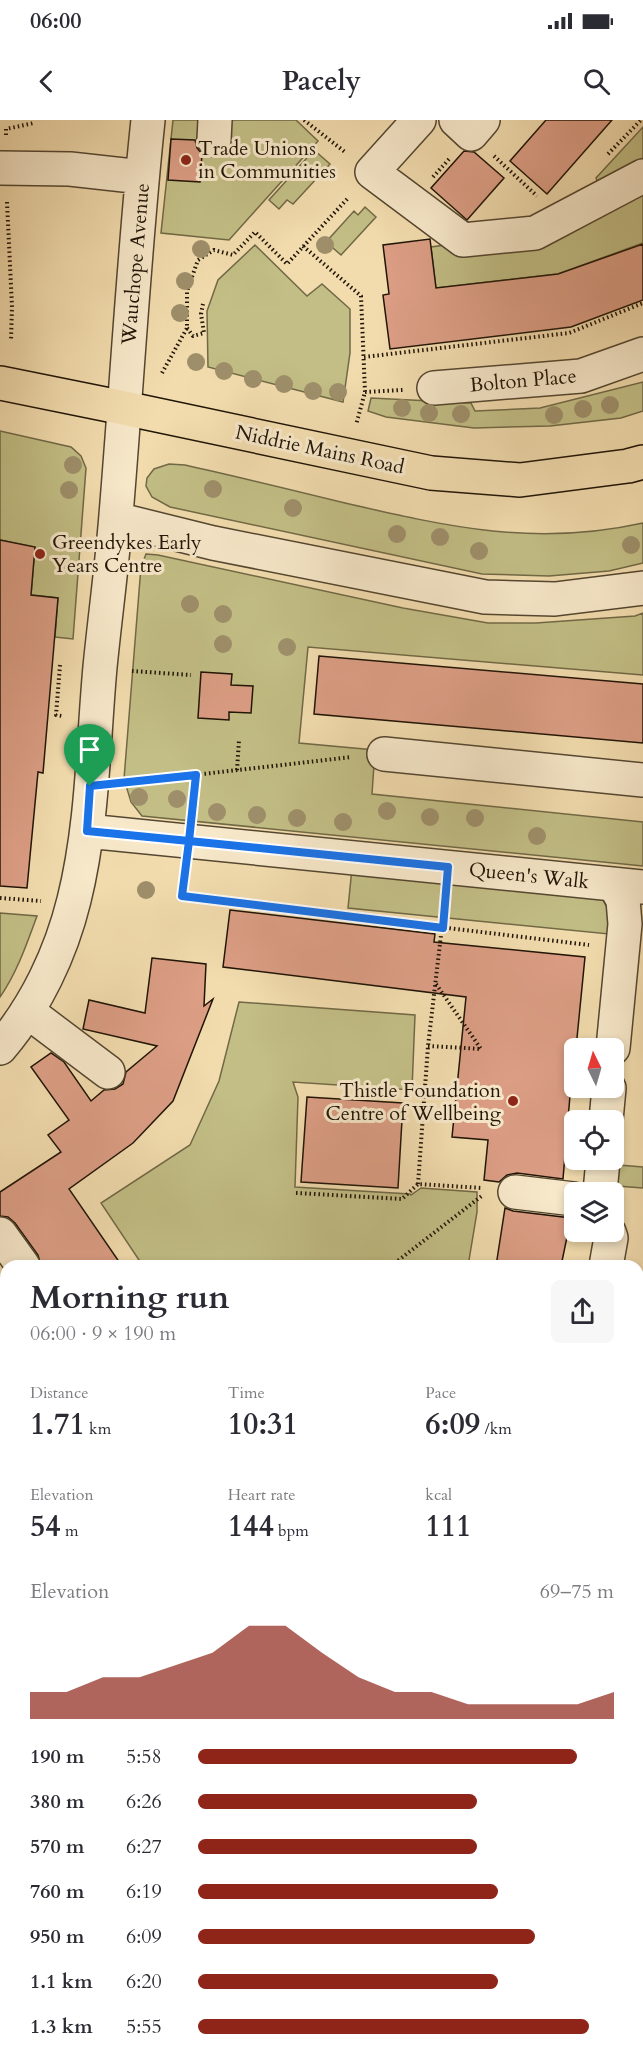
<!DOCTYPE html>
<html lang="en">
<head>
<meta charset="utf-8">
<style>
	:root { --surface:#fff; --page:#f7f7f7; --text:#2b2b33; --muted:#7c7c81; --accent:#8f2418 }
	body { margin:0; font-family:Cardo,serif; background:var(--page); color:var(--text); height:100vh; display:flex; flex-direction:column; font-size:22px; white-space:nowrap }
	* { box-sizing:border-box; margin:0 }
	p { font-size:20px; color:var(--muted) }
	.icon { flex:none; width:33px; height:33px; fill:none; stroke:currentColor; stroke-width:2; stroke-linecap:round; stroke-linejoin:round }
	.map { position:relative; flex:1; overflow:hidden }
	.details { position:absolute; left:0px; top:1140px; width:644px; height:801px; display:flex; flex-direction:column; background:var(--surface); border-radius:18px 18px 0 0; box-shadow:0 3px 9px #0003 }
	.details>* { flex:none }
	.needle { width:39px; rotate:355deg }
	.buttons { position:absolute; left:564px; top:918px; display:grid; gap:12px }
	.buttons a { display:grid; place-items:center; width:60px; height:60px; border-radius:9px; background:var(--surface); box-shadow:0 3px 9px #0003; font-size:30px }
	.pin { position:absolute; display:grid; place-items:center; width:51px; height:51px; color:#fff; margin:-62px -26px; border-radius:50% 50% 50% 0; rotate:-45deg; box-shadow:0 0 6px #0007 }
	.pin .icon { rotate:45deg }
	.round { display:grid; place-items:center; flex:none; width:63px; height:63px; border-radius:9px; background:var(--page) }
	.headline { display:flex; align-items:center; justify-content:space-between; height:102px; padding:0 30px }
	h1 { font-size:33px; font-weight:700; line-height:45px }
	.figures { display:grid; grid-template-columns:repeat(3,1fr); gap:9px; height:102px; padding:6px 30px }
	.figures div { display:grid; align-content:center }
	.figures b { font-size:30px; font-weight:700 }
	.figures small { font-size:16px; font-weight:400 }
	.figures p { font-size:16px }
	.chart { height:168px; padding:12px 30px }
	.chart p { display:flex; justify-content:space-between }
	.chart svg { width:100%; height:108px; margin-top:6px; fill:var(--accent); opacity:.7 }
	ul { padding:0 30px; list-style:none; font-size:20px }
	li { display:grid; grid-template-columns:96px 72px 1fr; align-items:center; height:45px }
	li i { height:15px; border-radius:8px; background:var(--accent) }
	.status { display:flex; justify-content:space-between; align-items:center; height:42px; padding:0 30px; background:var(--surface); direction:ltr }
	.status svg { height:16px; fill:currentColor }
	header { display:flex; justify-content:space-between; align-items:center; height:78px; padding:0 30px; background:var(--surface); font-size:27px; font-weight:700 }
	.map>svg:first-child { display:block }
	.green { fill:#c2be85; stroke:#716946; stroke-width:1.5 }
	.building { fill:#dc9e85; stroke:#201406; stroke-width:1.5 }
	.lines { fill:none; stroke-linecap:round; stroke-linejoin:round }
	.minor-casing { stroke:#544630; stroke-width:36 }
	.major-casing { stroke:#201406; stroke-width:36 }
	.path { stroke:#201406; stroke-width:4; stroke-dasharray:1.5 3; stroke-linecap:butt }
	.minor { stroke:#f7e8ca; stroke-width:33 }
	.major { stroke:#f2dcae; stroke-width:33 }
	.tree { fill:#9e8f6a }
	.route-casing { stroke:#fff; stroke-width:12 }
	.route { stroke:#1a73e8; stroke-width:8 }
	.poi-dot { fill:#8f2418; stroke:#f7e8ca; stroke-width:2 }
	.labels { text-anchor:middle; stroke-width:6; stroke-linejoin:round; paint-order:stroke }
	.poi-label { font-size:20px; fill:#201406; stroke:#f7e8ca; text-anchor:start }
	.street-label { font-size:20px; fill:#201406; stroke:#f7e8ca }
</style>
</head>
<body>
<div class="status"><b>06:00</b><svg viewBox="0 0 49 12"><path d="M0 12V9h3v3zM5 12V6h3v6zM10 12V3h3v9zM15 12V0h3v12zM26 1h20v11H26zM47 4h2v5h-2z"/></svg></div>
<header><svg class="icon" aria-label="back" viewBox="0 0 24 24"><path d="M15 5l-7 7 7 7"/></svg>Pacely<svg class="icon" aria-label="search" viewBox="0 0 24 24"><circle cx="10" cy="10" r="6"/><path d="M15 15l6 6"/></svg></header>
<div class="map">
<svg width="643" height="1941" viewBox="0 0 643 1941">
	<rect width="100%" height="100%" fill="#f2dcae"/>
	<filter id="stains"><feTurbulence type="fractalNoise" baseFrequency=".00333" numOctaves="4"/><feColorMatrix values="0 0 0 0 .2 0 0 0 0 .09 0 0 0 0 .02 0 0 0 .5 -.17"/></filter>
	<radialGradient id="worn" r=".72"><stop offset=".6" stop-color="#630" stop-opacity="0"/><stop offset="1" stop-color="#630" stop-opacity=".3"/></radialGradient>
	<path class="green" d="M173 0H296L318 21 229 120 161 113Z
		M643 7V38L598 63 596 58Z
		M314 30 330 44 293 84 287 80 279 89 269 80Z
		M643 75V123L558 154 436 168 431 127 453 124 544 122Z
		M365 87 376 97 341 135 326 122 354 91 358 95Z
		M255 125 307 176 322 164 350 189V233L343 282 208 247 207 191 218 160Z
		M643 262V291L621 298 550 306 474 308 386 297 368 291 371 278 471 283 475 291 540 288Z
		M0 311 71 327 81 336 86 348 73 519 55 517 58 478 31 475 35 427 0 420Z
		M169 344 185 345C239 357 292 370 345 383 449 407 536 427 643 403V443L609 451 549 456 482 454 170 387 152 377 146 366 147 358 154 349Z
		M146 434 158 435 403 488 488 503H536L635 496 643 493V555L308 527 299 623 375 630 372 674 643 702V746L142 696 131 682 124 659 141 447Z
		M352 748 600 775 611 794 609 814 348 788Z
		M0 793 37 796C27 823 17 853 0 877Z
		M239 882 415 895 412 970 293 962 298 977 295 1067 410 1074 411 1075 421 1068 477 1072V1092L468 1146H143L101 1083 190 1025 219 961Z
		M619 1045 643 1047V1068L617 1066Z
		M0 1331 6 1340V1517L0 1519Z
		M638 1494 643 1497V1735L638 1740Z
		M341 1935H433L438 1941H344Z"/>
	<path class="building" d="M546 0H612L547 74 510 41Z
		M171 19 195 20 197 28 202 34 200 62 168 60Z
		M464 31 474 32 504 58 467 100 431 68Z
		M430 119 436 168 558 154 643 124V180L571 207 390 229 383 175 389 174 383 125Z
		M0 420 35 427 31 475 58 478 43 653 38 652 27 768 0 766Z
		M319 536 643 564V623L314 594Z
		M201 552 232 554 231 565 253 566 251 593 229 592V600L198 598Z
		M230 790 435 814 434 822 585 837 576 928H574L563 1059 517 1053 507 1055 499 1062 484 1060 488 1020 452 1017 466 877 223 847Z
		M152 838 206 844 204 886 213 879 173 981 133 1023 69 1069 122 1146H41L38 1135 15 1103 8 1097 0 1096V1072L61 1032 48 1015 69 1000 31 947 51 933 64 942 91 981 104 970 115 969 123 964 126 952 157 926 83 909 89 880 145 893Z
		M307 977 403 983 398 1068 301 1062Z
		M505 1088 513 1091 571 1098 561 1146H496Z"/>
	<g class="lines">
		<defs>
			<path id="minor" d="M419 0 372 52 463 120 535 113 643 56
				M456 0 471 14 483 0
				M214 20 215 0
				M0 48 70 49 142 57
				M434 268 581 256 643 234
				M116 399 213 423 485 477 555 479 643 468
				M384 634 643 660
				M87 711 643 767
				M27 891 108 952
				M0 928C36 886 61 833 74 780 93 704 93 624 100 547 105 497 112 446 116 395 127 263 134 132 148 0
				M613 928 625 804 623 780 614 764
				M606 1000 609 968
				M515 1072 574 1079
				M600 1072 603 1040
				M0 1114 23 1146
				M606 1146 611 1118 609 1112
				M0 1275 6 1283
				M0 1538 6 1536
				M638 1916 643 1912
				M163 1935 165 1941
				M456 1935 460 1941
				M602 1941 611 1935"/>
			<path id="major" d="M0 263 124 288 431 353 520 360 628 346 643 342"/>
		</defs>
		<use href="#minor" class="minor-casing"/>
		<use href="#major" class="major-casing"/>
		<path class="path" d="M304 0 345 32
			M6 15V9L34 3
			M608 34 641 0
			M494 36 537 76
			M433 57 450 38
			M7 82 12 187 11 220
			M303 126 361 176 365 272 356 305
			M187 208 193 216 204 213 201 194 203 184
			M364 237 569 213 643 183
			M162 253 187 208V171L198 140 214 130 233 135 255 112 287 144 349 77
			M365 272 403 270
			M60 545 56 595 62 596
			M132 551 191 555
			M237 650 239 620
			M124 663 352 637
			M192 689 196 655
			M185 753 182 776 589 825
			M0 778 41 781
			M428 926 481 929 436 864
			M418 1064 428 926 445 781
			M296 1073 402 1079 418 1064 482 1068
			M391 1146 483 1075
			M638 1256 643 1240
			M638 1374 643 1375
			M537 1941 550 1935"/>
		<use href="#minor" class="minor"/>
		<use href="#major" class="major"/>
	</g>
	<g class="tree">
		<circle cx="325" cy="125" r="9"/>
		<circle cx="201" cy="129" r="9"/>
		<circle cx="185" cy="161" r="9"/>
		<circle cx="180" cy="193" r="9"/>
		<circle cx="196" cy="242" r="9"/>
		<circle cx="224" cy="251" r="9"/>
		<circle cx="253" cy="259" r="9"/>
		<circle cx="284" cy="264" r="9"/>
		<circle cx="313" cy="271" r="9"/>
		<circle cx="338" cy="272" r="9"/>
		<circle cx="610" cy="285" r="9"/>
		<circle cx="402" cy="288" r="9"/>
		<circle cx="583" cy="289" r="9"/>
		<circle cx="429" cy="293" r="9"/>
		<circle cx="461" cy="294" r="9"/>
		<circle cx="554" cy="295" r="9"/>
		<circle cx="73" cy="345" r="9"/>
		<circle cx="213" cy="369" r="9"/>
		<circle cx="69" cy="370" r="9"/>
		<circle cx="293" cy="388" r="9"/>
		<circle cx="397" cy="414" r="9"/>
		<circle cx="440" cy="417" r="9"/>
		<circle cx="631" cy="425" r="9"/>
		<circle cx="479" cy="431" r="9"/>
		<circle cx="190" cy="484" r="9"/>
		<circle cx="223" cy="494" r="9"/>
		<circle cx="223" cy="524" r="9"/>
		<circle cx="287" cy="527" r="9"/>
		<circle cx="139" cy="677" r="9"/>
		<circle cx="177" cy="679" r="9"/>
		<circle cx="387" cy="691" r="9"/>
		<circle cx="217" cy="692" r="9"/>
		<circle cx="257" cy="695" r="9"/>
		<circle cx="430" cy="697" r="9"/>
		<circle cx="297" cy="698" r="9"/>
		<circle cx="475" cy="698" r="9"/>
		<circle cx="343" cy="702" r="9"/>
		<circle cx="537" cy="716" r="9"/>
		<circle cx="146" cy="770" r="9"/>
	</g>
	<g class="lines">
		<defs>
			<path id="route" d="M90 666 87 711 189 721 182 776 443 808 448 747 189 721 196 655 90 666"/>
		</defs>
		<use href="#route" class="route-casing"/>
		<use href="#route" class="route"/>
	</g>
	<g class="poi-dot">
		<circle cx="186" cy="40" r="6"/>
		<circle cx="40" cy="434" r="6"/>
		<circle cx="513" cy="981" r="6"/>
	</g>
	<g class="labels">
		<g class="poi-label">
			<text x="198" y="35">Trade Unions<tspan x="198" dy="23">in Communities</tspan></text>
			<text x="52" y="429">Greendykes Early<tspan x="52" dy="23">Years Centre</tspan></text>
			<text x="501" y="977" text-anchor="end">Thistle Foundation<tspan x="501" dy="23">Centre of Wellbeing</tspan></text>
		</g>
		<g class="street-label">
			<text transform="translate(135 144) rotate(-85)" y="7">Wauchope Avenue</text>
			<text transform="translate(523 260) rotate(-5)" y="7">Bolton Place</text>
			<text transform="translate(320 329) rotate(12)" y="7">Niddrie Mains Road</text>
			<text transform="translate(529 755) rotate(6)" y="7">Queen's Walk</text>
		</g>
	</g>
	<rect width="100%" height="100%" filter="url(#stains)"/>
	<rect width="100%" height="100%" fill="url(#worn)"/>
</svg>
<div class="buttons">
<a><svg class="needle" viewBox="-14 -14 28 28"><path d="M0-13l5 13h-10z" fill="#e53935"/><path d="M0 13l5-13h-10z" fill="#7c7c81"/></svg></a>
<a><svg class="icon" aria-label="locate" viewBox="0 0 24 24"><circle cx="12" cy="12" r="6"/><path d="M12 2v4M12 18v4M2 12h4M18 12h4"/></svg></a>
<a><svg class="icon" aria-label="layers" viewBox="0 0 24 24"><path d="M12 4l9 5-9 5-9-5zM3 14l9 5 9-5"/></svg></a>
</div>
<div class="pin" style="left:90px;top:666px;background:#1e9e55"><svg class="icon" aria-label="arrive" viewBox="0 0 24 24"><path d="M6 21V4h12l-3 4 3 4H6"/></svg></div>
<section class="details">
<div class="headline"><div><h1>Morning run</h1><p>06:00 · 9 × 190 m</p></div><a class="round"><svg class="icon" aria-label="share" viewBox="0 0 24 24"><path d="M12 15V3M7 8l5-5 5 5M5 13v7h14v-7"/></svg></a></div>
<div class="figures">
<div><p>Distance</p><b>1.71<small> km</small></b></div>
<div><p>Time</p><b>10:31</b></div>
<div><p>Pace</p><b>6:09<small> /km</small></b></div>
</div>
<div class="figures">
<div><p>Elevation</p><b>54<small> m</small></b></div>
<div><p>Heart rate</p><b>144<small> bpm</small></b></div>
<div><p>kcal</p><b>111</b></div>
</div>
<div class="chart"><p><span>Elevation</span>69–75 m</p>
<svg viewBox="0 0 160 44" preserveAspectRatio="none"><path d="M0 44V33L10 33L20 27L30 27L40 22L50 17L60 6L70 6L80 17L90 27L100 33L110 33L120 38L130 38L140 38L150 38L160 33V44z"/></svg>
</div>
<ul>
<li><b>190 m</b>5:58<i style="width:91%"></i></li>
<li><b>380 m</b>6:26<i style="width:67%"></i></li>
<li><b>570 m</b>6:27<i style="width:67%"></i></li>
<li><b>760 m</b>6:19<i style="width:72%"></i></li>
<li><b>950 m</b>6:09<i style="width:81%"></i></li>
<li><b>1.1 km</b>6:20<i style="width:72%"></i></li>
<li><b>1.3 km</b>5:55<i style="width:94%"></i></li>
</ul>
</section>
</div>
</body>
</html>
